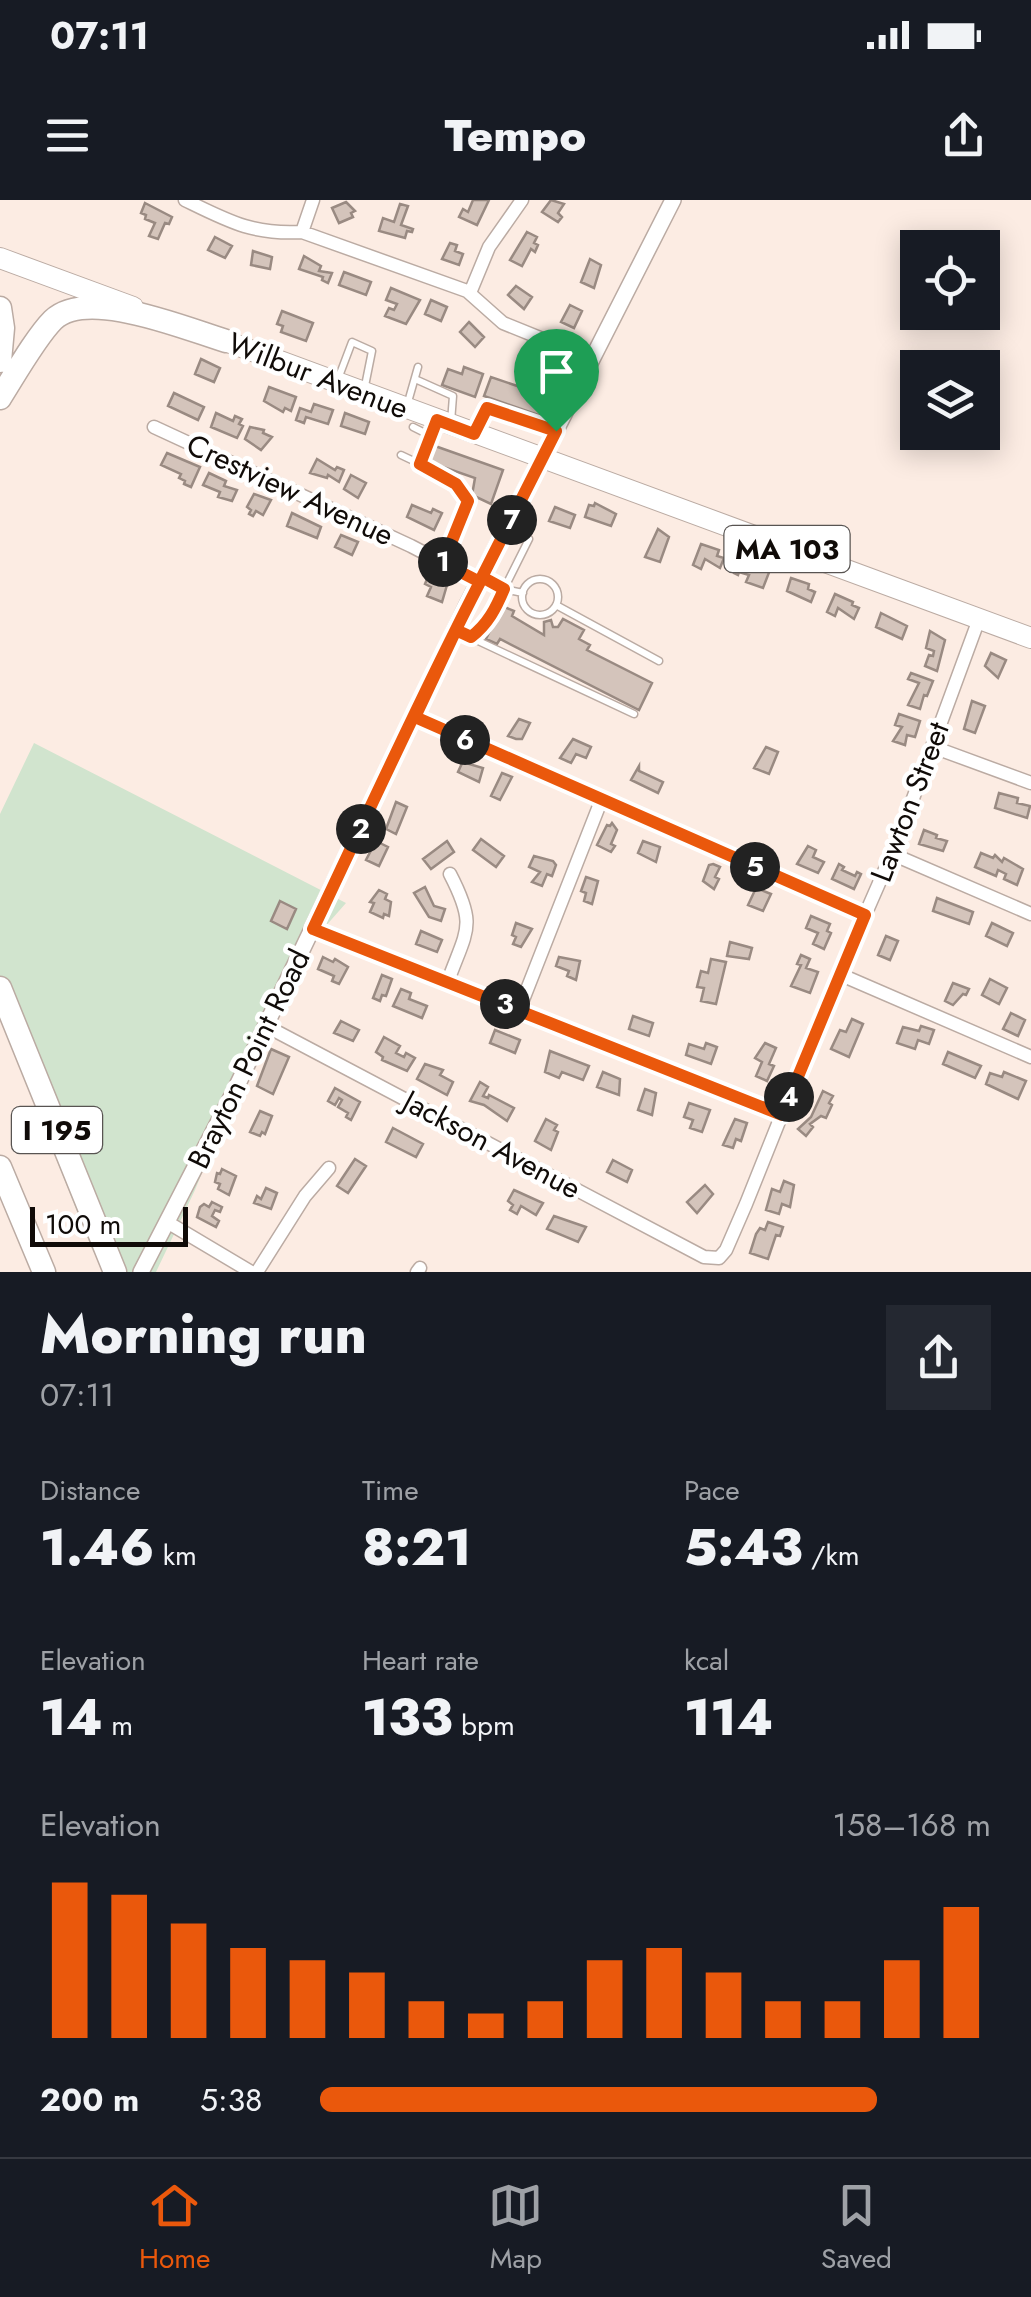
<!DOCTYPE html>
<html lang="en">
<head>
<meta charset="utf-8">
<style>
	:root { --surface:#171b24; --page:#242831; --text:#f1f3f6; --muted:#9ea1a6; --line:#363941; --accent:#ea580c }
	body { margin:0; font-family:Jost,sans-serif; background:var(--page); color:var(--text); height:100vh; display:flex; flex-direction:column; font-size:38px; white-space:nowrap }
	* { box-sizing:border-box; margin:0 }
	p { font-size:32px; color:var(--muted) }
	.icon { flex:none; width:55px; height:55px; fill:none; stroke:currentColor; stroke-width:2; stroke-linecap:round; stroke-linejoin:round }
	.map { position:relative; height:1072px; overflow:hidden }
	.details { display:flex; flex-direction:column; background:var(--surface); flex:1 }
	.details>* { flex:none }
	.fabs { position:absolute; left:900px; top:30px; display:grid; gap:20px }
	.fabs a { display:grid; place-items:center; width:100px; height:100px; border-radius:0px; background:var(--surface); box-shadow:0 5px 25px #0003; font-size:50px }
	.scale { position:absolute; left:30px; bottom:25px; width:158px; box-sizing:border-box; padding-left:10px; border:5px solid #100b08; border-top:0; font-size:28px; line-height:35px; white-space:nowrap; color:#100b08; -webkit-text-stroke:8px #fff; paint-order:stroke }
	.pin { position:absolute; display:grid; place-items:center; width:85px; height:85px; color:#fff; margin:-102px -42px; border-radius:50% 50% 50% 0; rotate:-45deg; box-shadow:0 0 10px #0007 }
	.pin .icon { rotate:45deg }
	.km { position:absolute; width:50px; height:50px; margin:-25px; border-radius:50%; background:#222; color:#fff; font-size:28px; line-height:50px; text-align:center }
	.round { display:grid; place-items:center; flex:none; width:105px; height:105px; border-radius:0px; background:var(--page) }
	.summary { display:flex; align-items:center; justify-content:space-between; height:170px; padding:0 40px }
	h1 { font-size:55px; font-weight:800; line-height:75px }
	.stats { display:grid; grid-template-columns:repeat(3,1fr); gap:15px; height:170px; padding:10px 40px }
	.stats div { display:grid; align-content:center }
	.stats b { font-size:50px; font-weight:800 }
	.stats small { font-size:28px; font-weight:400 }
	.stats p { font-size:28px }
	.chart { height:280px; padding:20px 40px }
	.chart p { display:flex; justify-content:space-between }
	.chart svg { width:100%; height:180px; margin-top:10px; stroke:var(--accent); stroke-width:6 }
	ul { padding:0 40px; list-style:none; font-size:32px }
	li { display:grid; grid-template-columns:160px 120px 1fr; align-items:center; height:75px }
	li i { height:25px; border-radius:12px; background:var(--accent) }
	.status { display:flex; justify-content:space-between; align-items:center; height:70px; padding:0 50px; background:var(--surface); direction:ltr }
	.status svg { height:28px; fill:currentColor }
	header { display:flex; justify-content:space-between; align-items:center; height:130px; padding:0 40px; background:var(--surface); font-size:45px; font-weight:800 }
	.menu { display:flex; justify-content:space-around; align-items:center; height:140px; border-top:2px solid var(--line); background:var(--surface); font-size:28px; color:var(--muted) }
	.menu a { display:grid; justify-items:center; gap:5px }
	.menu .active { color:var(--accent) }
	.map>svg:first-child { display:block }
	.green { fill:#d1e4ce }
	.building { fill:#d4c4bb; stroke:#998a82; stroke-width:2.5 }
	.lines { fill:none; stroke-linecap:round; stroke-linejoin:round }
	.service-casing { stroke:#bbaba3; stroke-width:9 }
	.minor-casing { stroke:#bbaba3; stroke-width:15 }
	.tertiary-casing { stroke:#bbaba3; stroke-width:18 }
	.primary-casing { stroke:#bbaba3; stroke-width:22 }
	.motorway-casing { stroke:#bbaba3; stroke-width:25 }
	.service { stroke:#fff; stroke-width:6 }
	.minor { stroke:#fff; stroke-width:12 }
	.tertiary { stroke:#fff; stroke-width:15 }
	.primary { stroke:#fff; stroke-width:20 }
	.motorway { stroke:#fff; stroke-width:22 }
	.route-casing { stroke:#fff; stroke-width:20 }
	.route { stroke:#ea580c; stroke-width:12 }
	.labels { text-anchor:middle; stroke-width:9; stroke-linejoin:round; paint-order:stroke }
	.shield { fill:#fff; stroke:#585452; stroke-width:2.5 }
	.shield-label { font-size:28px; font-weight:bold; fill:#100b08 }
	.street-label { font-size:30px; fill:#100b08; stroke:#fff }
</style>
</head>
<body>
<div class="status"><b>07:11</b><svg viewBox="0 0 49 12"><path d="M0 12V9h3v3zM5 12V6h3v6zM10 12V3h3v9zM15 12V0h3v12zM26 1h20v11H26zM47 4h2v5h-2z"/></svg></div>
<header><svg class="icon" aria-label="menu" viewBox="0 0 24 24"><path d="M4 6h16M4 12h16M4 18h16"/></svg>Tempo<svg class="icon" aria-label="share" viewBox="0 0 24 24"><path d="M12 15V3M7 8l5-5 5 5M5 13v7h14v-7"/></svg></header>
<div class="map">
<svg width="1031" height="1072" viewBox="0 0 1031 1072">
	<rect width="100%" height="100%" fill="#fcece3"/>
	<path class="green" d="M34 543 346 703 295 761 253 847 195 990 156 1072H105L92 1049 0 818V614Z"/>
	<path class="building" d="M473 0H489L477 25 459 17 463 9 468 12Z
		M551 0 564 4 558 13 562 17 558 22 542 12Z
		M346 2 355 11 351 13 353 17 339 23 332 8Z
		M145 3 172 17 169 24 165 23 158 39 149 36 155 23 145 19 146 15 141 13Z
		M400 4 408 6 401 25 413 29 412 32 407 31 405 38 379 31 383 18 394 22Z
		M527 32 537 37 534 43 538 45 535 52 531 49 522 66 510 60Z
		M215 37 232 46 225 58 208 50Z
		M450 43 457 45 455 51 463 54 459 65 442 59Z
		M253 51 272 57 270 69 251 65Z
		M304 56 321 66 319 71 332 73 328 83 322 80 323 77 299 69Z
		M590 59 601 65 594 88 581 82Z
		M344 72 371 82 366 95 339 85Z
		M516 86 532 97 524 109 508 95Z
		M391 88 420 100 406 124 385 116 389 108 394 110 397 104 386 100Z
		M431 100 447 107 441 121 425 114Z
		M570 105 582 111 574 128 561 122Z
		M282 111 313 123 306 141 281 132 283 126 277 124Z
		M469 122 484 137 475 147 460 132Z
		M201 159 220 168 214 182 195 174Z
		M464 167 483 174 475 197 442 185 448 169 462 174Z
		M534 176 548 181 544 192 549 194 544 217 484 196 491 177 526 189Z
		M269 187 296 197 291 211 285 208 283 212 264 201Z
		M174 193 204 207 198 220 168 206Z
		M314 204 333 210 328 224 306 217 304 223 296 220 300 208 311 212Z
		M216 213 233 221 235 216 242 219 239 224 243 226 237 238 211 227Z
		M345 213 369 222 365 234 341 226Z
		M250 227 264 230 263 233 272 237 261 250 245 239Z
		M435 246 503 270 491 304 472 295 475 278 429 262Z
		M167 253 200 267 191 287 184 284 185 281 179 278 181 274 161 265Z
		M317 259 335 270 337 267 344 270 339 282 328 275 327 278 310 273Z
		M209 273 226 281 224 286 237 290 232 301 218 297 220 292 203 285Z
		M351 275 366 283 358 298 344 289Z
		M254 294 271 300 263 315 256 311 253 316 249 314 251 310 247 307Z
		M595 303 616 314 611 326 585 317 589 305 594 306Z
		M412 305 431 313 433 309 442 313 434 330 407 317Z
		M555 307 575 315 570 328 549 321Z
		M292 313 321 327 317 338 287 326Z
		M658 329 669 337 660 362 645 357Z
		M341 335 358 342 352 355 335 347Z
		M701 344 719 350 717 356 724 358 720 368 705 359 701 369 693 365Z
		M739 356 770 370 763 388 746 382 749 375 739 372 738 375 734 373Z
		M428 377 447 385 442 402 427 396 431 387 425 384Z
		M791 378 809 384 808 389 815 392 811 402 787 391Z
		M835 394 853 402 852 405 859 408 854 419 838 408 835 416 827 412Z
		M502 406 514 411 512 416 544 435V422L551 420 553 427H558L563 419 584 430 579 439 590 445 587 450 652 483 639 510 500 439 497 444 486 439Z
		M881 413 907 426 902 439 876 427Z
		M930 431 945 440 937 471 925 466 929 455 933 456 934 451 926 448Z
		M991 453 1006 460 998 478 985 466Z
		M911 473 933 481 927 496 924 495 920 509 908 505 919 483 908 479Z
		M972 501 985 506 975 533 964 529Z
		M899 514 920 521 915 537 907 535 905 545 893 541 902 527 895 525Z
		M519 519 530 523 522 539H516L508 536Z
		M573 539 591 547 586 558 576 554 571 563 560 558Z
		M766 547 778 552 769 574 754 568Z
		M464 559 470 562 469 564 483 568 479 582 458 572Z
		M639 566V571L663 582 658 593 631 580Z
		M502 573 512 577 500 600 491 596Z
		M999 593 1018 598 1017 603 1030 606 1027 618 995 608Z
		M396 602 407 607 396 634 386 629Z
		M612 623 617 630 611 644 615 646 611 652 597 645 607 625 610 626Z
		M924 630 937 635 936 638 947 641 943 651 919 644Z
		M481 639 504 656 496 667 473 650Z
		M376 641 388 647 379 666 366 660Z
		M447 641 454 652 431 669 423 659Z
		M643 641 660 647 656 662 638 653Z
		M808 646 816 650 813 657 824 662 818 673 797 664Z
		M981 653 993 658 995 655 1002 662 1004 658 1023 669 1017 685 1004 679 1006 674 998 670 996 676 975 667Z
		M534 656 553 661 556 665 552 676 547 674 542 686 532 682 540 672 529 667Z
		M713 664 720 667 715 677 719 679 714 689 703 681 709 665Z
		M839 664 844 667 842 670 855 676 857 672 861 674 854 689 832 679Z
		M586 677 598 681 592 704 584 701 586 693 581 691Z
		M425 687 434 706 445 709 441 721 429 717 414 693Z
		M756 688 771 694 763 711 748 705Z
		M379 690 387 694 385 699 391 702 389 716 384 714 383 718 370 712 374 703 370 702Z
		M937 698 973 712 969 724 933 711Z
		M280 701 296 709 287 729 271 721Z
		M811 716 830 724 827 731 831 733 824 749 813 744 818 733 806 728Z
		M516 723 532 729 521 747 513 744 516 737 512 735Z
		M992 723 1013 733 1007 746 986 736Z
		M421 731 442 740 437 752 416 744Z
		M886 736 898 741 890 760 878 755Z
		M730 742 752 748 749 759 727 756Z
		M801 755 810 759 806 768 818 772 810 793 791 786 801 765 797 764Z
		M323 757 333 762 335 759 348 767 339 784 332 781 334 776 318 769Z
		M559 757 580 761 576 780 567 776 569 771 556 766Z
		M711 759 726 762 716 804 701 801 704 788 697 787 701 771 708 773Z
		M382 775 392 779 386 796 382 795 380 801 373 798Z
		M990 779 1007 788 999 804 982 795Z
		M953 783 969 789 966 795 963 794 953 805 945 801Z
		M401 789 411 793 409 799 427 806 422 818 393 806Z
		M1011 813 1025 820 1018 836 1003 829Z
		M633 816 653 823 649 836 629 829Z
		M852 819 863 824 849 857 831 849 840 830 846 832Z
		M341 821 359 830 353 841 334 833Z
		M921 826 934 830 929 844 918 840 915 849 897 843 903 827 919 831Z
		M495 830 520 840 515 853 490 843Z
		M384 837 400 846 396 853 404 857 406 853 415 858 407 871 382 860 383 857 376 852Z
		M706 843 717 847 711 864 686 855 689 844 704 849Z
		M765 843 776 848 769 864 774 866 767 881 756 876 762 862 755 858Z
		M271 849 289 857 273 894 257 886Z
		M550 851 589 866 583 880 562 872 559 878 545 872Z
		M948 852 981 866 975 878 943 864Z
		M425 864 443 870 440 875 453 882 447 895 417 879Z
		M603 872 620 879 619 895 597 887Z
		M1004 872 1026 881 1018 899 986 884 990 873 1002 877Z
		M480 882 488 887 483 896 488 898 489 895 514 908 507 921 484 905 470 901Z
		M335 888 360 902 351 920 346 917 348 913 338 907 342 900 339 898 335 905 328 901Z
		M645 889 656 893 652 915 638 910Z
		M823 891 833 896 829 903 832 905 826 918 821 916 810 924 813 927 806 936 798 929 811 917Z
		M689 903 710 910 702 932 690 928 693 920 684 917Z
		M260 911 272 916 265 934 262 932 260 936 250 932Z
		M546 919 557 925 554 930 558 932 551 950 535 941Z
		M735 919 747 923 741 941 736 939 733 948 723 945Z
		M393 928 423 944 416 957 386 942Z
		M355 959 366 966 348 993 337 986Z
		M613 960 632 970 627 982 607 972Z
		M222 969 236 976 229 995 218 989 220 984 215 982 217 973 220 974Z
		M784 981 794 985 790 1007 782 1004 779 1014 766 1010 772 989 780 992Z
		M705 985 713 994 697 1013 687 1002Z
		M266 988 277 993 271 1009 254 1003 257 996 261 999Z
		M514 990 543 1003 536 1015 521 1006 517 1014 510 1010 513 1005 508 1001Z
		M212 1002 222 1007 220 1012 215 1010 212 1016 219 1021 216 1027 197 1017 200 1007 204 1004 209 1007Z
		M554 1016 586 1027 578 1042 547 1029Z
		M768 1022 783 1027 780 1036 776 1035 768 1059 750 1053 756 1034 760 1028 765 1030Z"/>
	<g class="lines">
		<defs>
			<path id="service" d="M338 179 352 142 372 151 365 186
				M415 179 453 196 451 222
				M408 202 418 167
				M436 221 420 264 455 284 467 301 444 361
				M413 227 431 236
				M477 228 487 208 553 230
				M401 255 420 264
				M483 378 504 389 529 339
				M522 397a18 18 0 1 1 36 0a18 18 0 1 1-36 0Z
				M556 405 659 461
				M457 431 634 514
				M471 437 491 416 504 389 523 393"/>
			<path id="minor" d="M185 0C228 21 253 35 302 32L467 91 503 123 592 159
				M302 32 313 0
				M470 93 489 47 522 0
				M154 227 411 346 480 382
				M415 517 865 715
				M933 547 1031 583
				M892 654 1031 714
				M313 729 782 915
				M839 774 1031 857
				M448 781C467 729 477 726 450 674
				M519 810 601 601
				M266 826 704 1057 719 1058 726 1050 746 1004 824 809 897 642 979 419
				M167 1022 251 1072
				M257 1072 305 996 329 968
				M417 1072 420 1068"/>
			<path id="tertiary" d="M141 1072 235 890 468 403 673 0"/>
			<path id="primary" d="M0 58 133 107
				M212 136 1031 438"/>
			<path id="motorway" d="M0 108 3 128 0 161
				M0 198C14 176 36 137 53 120 87 87 186 129 226 141
				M0 788 115 1072
				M0 967 44 1072"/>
		</defs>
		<use href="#service" class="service-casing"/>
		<use href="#minor" class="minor-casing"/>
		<use href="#tertiary" class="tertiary-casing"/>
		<use href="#primary" class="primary-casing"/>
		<use href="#motorway" class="motorway-casing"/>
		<use href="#service" class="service"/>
		<use href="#minor" class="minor"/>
		<use href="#tertiary" class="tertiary"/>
		<use href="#primary" class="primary"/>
		<use href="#motorway" class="motorway"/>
	</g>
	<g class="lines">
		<defs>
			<path id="route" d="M556 231 487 208 474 234 437 220 420 264 456 284 468 301 443 363 480 382C421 496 368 613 313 729L782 915 865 715 415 517 456 430 471 437C488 424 496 408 504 389L482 377 556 231"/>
		</defs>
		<use href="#route" class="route-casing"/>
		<use href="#route" class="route"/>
	</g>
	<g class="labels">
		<g class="shield">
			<rect x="724.5" y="326" width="125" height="46" rx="8"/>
			<rect x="12" y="907" width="90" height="46" rx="8"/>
		</g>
		<g class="shield-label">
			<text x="787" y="359">MA 103</text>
			<text x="57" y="940">I 195</text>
		</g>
		<g class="street-label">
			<text transform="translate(318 176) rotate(21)" y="10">Wilbur Avenue</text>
			<text transform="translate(290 290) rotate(25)" y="10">Crestview Avenue</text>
			<text transform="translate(910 602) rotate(-69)" y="10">Lawton Street</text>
			<text transform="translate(249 859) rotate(-64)" y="10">Brayton Point Road</text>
			<text transform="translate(492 945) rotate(28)" y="10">Jackson Avenue</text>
		</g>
	</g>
</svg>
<div class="fabs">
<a><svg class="icon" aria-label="locate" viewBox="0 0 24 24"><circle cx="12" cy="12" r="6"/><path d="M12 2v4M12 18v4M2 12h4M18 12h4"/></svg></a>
<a><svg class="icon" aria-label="layers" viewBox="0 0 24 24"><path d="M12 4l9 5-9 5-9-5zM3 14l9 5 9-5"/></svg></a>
</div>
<div class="scale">100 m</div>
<div class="pin" style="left:556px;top:231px;background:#1e9e55"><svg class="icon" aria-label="arrive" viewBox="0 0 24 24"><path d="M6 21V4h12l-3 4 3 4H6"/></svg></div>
<b class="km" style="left:443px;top:362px">1</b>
<b class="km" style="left:361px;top:629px">2</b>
<b class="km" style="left:505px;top:804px">3</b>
<b class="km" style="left:789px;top:897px">4</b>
<b class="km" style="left:755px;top:667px">5</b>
<b class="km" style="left:465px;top:540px">6</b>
<b class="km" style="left:512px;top:320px">7</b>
</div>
<section class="details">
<div class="summary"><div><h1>Morning run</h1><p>07:11</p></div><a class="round"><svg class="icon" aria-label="share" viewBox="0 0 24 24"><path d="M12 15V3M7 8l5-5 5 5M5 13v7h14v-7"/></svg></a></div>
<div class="stats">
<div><p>Distance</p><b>1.46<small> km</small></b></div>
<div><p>Time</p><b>8:21</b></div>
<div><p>Pace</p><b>5:43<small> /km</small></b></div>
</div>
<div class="stats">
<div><p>Elevation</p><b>14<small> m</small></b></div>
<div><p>Heart rate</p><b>133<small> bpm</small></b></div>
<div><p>kcal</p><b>114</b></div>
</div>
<div class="chart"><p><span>Elevation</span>158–168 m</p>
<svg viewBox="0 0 160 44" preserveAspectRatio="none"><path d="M5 44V6M15 44V9M25 44V16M35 44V22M45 44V25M55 44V28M65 44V35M75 44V38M85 44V35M95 44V25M105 44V22M115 44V28M125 44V35M135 44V35M145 44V25M155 44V12"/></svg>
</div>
<ul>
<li><b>200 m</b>5:38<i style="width:83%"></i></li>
</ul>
</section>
<nav class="menu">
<a class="active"><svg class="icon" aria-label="home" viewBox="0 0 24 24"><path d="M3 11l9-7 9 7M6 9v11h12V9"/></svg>Home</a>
<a><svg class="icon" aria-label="map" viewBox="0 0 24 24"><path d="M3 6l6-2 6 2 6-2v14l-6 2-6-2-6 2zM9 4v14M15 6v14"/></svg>Map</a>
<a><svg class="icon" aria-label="saved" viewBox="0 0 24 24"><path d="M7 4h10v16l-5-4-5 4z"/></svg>Saved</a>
</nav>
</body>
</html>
